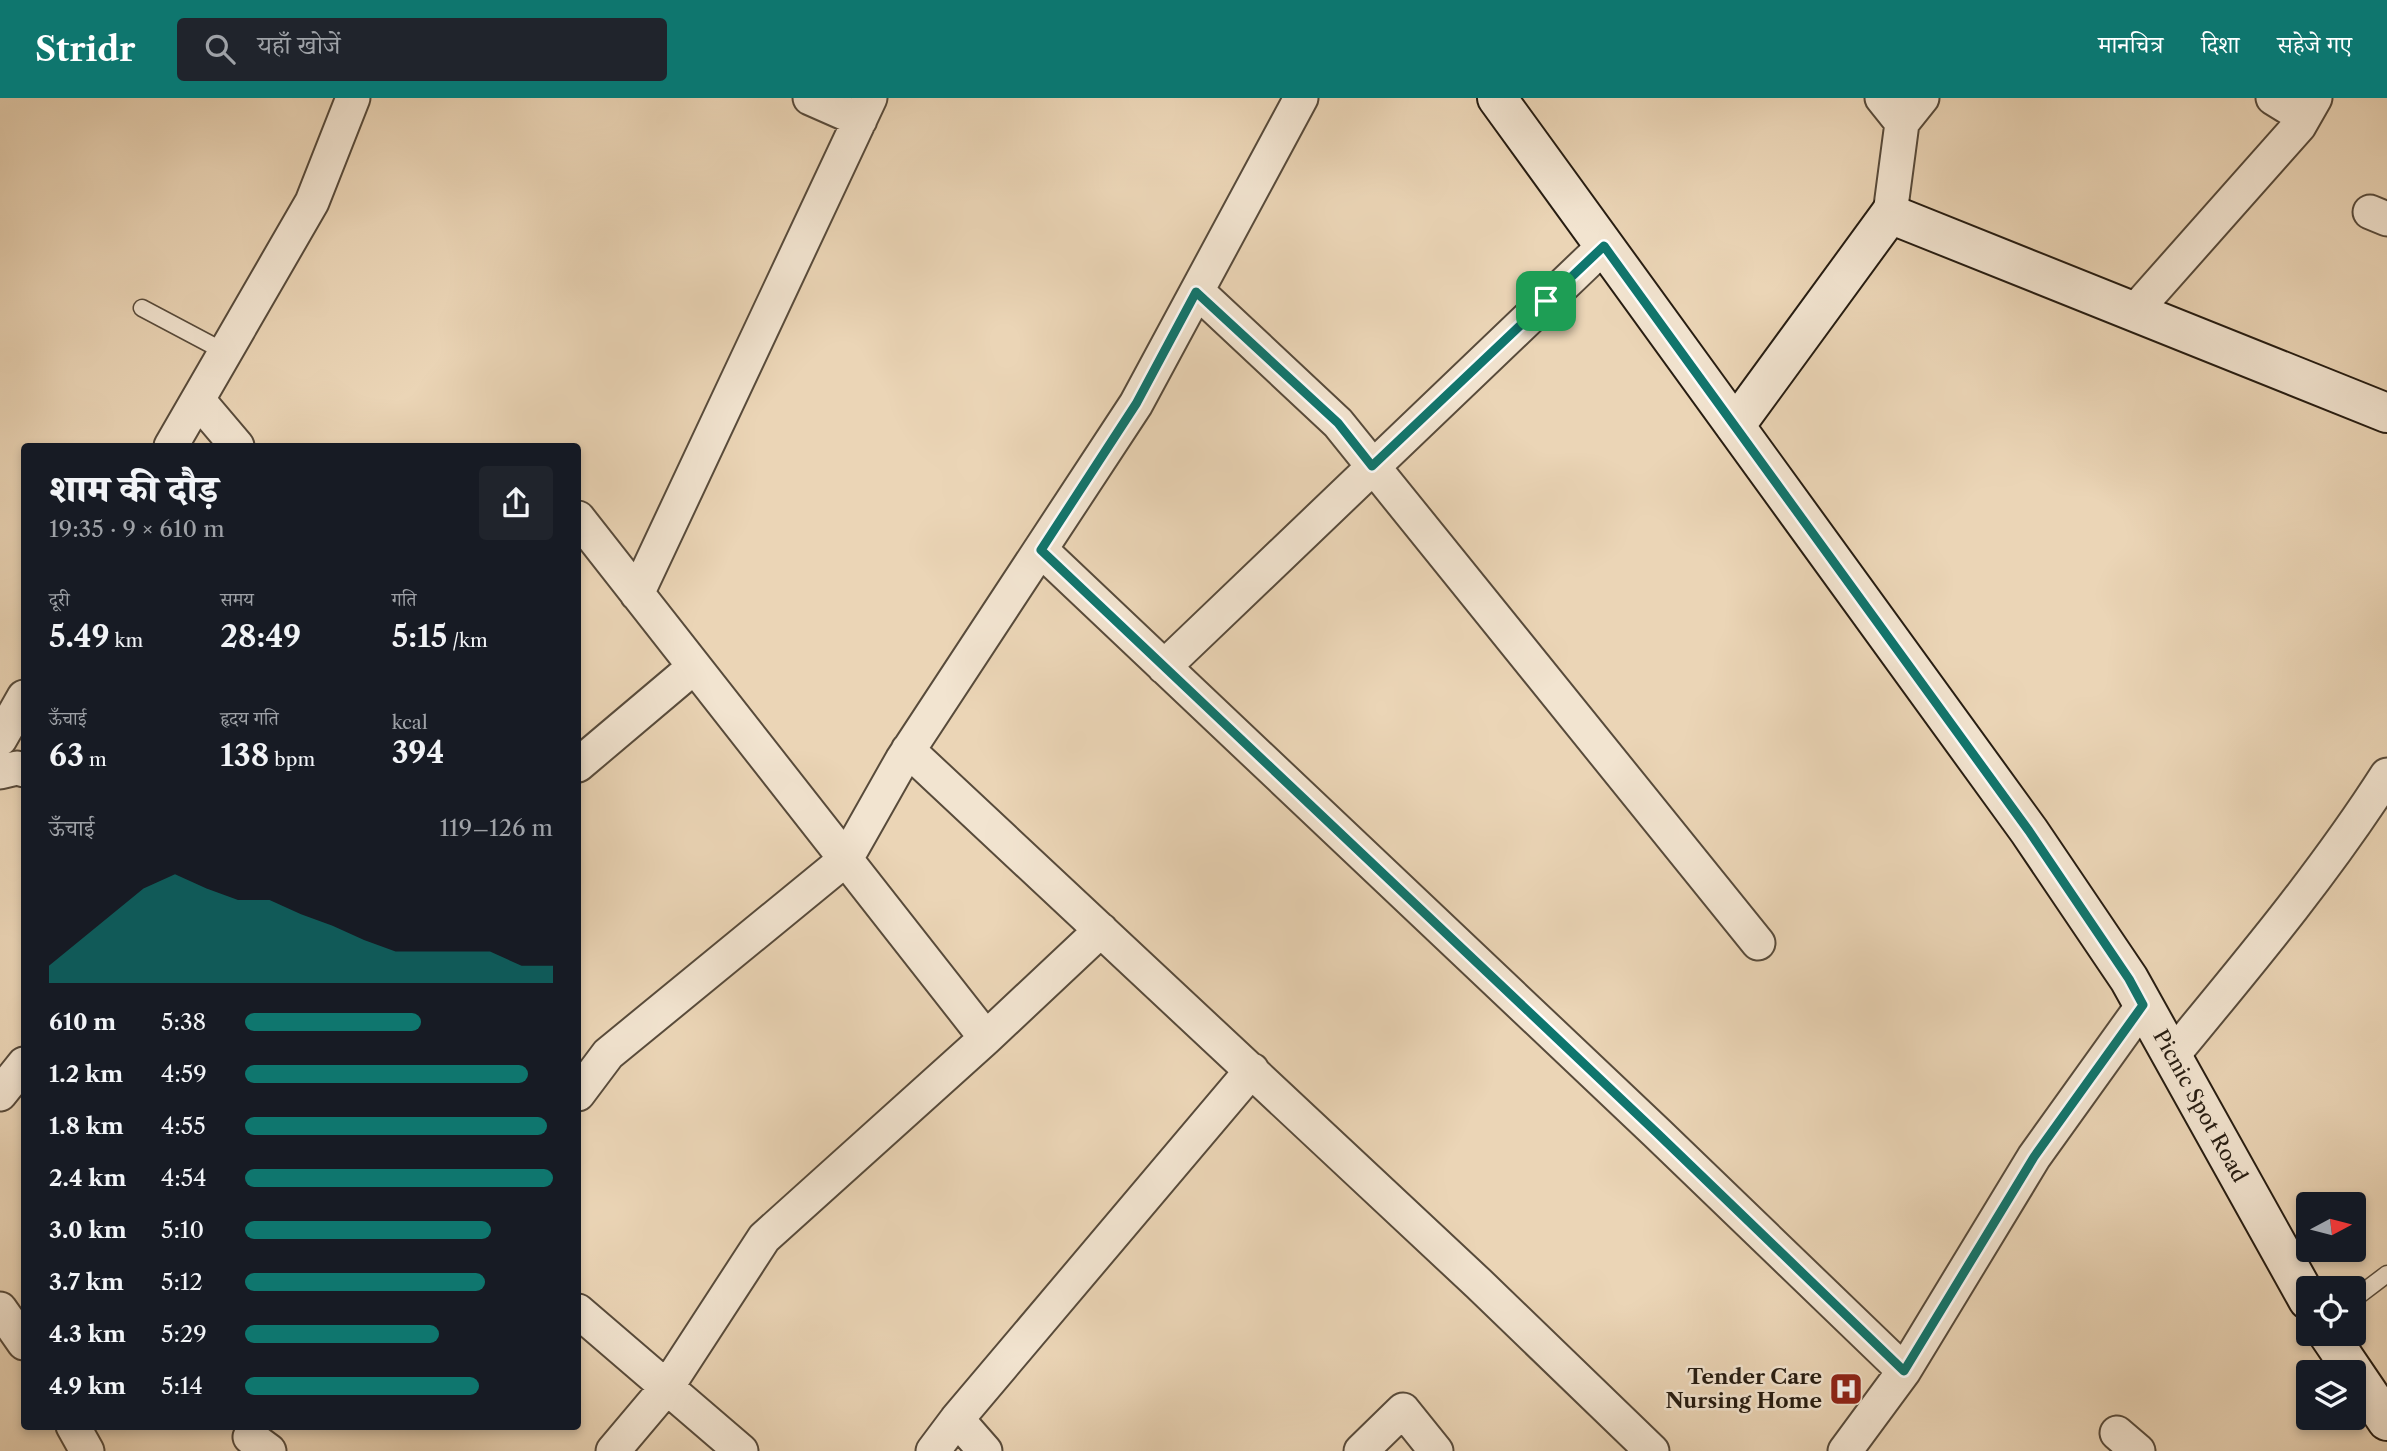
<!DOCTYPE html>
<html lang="hi">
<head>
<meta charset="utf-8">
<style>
	:root { --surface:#171b24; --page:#20242c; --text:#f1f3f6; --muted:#9ea1a6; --accent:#0f766e }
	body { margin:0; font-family:"Libre Caslon Text","Noto Serif Devanagari",serif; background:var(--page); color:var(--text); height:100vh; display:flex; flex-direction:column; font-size:26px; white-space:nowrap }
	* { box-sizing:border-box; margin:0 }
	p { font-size:23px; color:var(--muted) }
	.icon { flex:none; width:38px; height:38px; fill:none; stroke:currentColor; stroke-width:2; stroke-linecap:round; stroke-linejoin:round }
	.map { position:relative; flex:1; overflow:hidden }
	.panel { position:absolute; left:21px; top:345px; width:560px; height:987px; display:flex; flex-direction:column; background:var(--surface); border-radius:7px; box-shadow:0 4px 10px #0003 }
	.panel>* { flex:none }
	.needle { width:46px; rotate:83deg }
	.buttons { position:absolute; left:2296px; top:1094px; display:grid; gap:14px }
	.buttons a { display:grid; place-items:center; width:70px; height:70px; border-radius:7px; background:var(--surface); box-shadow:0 4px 10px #0003; font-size:35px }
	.pin { position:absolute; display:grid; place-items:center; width:60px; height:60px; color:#fff; margin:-30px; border-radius:14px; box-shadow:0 4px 10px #0006 }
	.round { display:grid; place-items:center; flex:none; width:74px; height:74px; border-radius:7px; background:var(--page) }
	.overview { display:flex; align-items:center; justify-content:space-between; height:119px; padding:0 28px }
	h1 { font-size:38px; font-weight:800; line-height:52px }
	.stats { display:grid; grid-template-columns:repeat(3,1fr); gap:10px; height:119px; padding:7px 28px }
	.stats div { display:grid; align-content:center }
	.stats b { font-size:30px; font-weight:800 }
	.stats small { font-size:19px; font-weight:400 }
	.stats p { font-size:19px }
	.chart { height:196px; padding:14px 28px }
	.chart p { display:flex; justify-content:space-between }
	.chart svg { width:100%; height:126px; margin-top:7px; fill:var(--accent); opacity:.7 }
	ul { padding:0 28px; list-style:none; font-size:23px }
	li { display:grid; grid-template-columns:112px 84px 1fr; align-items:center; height:52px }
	li i { height:18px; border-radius:9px; background:var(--accent) }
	header { display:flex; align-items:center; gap:42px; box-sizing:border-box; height:98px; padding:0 35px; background:var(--accent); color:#fff }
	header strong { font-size:33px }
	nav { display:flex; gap:38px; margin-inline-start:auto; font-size:24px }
	.search { width:490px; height:63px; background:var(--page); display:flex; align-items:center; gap:18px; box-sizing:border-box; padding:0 24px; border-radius:7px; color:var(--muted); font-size:26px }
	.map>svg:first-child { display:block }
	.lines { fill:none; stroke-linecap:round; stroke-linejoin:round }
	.lane-casing { stroke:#584b3b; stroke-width:19 }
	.street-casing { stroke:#584b3b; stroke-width:37 }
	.secondary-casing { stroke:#271d12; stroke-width:42 }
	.lane { stroke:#f2e4d0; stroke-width:16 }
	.street { stroke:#f2e4d0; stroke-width:33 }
	.secondary { stroke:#f2e4d0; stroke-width:38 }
	.route-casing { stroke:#fff; stroke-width:14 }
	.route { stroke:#0f766e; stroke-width:9 }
	.labels { text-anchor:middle; stroke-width:5; stroke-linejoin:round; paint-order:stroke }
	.street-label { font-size:21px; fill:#271d12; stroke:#f2e4d0 }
	.poi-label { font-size:21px; font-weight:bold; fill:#271d12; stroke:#f2e4d0; text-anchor:end }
</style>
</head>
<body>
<header>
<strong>Stridr</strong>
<div class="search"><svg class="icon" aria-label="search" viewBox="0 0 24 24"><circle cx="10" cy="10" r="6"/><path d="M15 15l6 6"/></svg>यहाँ खोजें</div>
<nav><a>मानचित्र</a><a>दिशा</a><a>सहेजे गए</a></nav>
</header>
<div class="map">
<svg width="2387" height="1353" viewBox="0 0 2387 1353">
	<rect width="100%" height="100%" fill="#ebd5b6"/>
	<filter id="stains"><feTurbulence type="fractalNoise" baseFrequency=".00286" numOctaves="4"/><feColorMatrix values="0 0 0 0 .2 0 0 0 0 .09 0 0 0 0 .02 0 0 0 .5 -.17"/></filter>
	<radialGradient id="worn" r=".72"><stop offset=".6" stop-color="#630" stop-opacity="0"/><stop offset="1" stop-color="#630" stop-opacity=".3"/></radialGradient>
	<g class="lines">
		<defs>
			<path id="lane" d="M142 210 225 254
				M2354 1201 2387 1176"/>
			<path id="street" d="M810 0 860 22
				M1882 0 1902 25 1890 116
				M2273 0 2304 19
				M1902 25 1922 0
				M2370 114 2387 121
				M1197 193 1338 325 1758 845
				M2134 214 2299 28 2315 0
				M198 302 237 348
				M171 348 312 104 353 0
				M578 420 986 940
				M1041 452 1657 1035 1904 1273
				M637 496 870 0
				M1164 569 1604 148
				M0 641 24 599
				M908 652 1479 1186 1652 1353
				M578 667 694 569
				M0 674 17 670 24 672
				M2172 958C2247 867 2323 777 2387 677
				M0 996 24 966
				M578 996 608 956 846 761 902 662 1136 306 1301 0
				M0 1211 24 1245
				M578 1213 741 1353
				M957 1321 985 1353
				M73 1328 87 1353
				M2117 1335 2138 1353
				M250 1339 269 1353
				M613 1353 667 1289 764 1140 986 940 1101 832
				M933 1353 957 1321 1252 972
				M1361 1353 1403 1312 1436 1353
				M1845 1353 1904 1273 2034 1059 2143 907"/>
			<path id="secondary" d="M1497 0 2029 733 2129 881 2308 1202
				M1735 328 1890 116 2387 315
				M2328 1236 2387 1323"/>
		</defs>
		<use href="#lane" class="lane-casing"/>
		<use href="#street" class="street-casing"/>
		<use href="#secondary" class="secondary-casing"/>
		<use href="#lane" class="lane"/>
		<use href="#street" class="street"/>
		<use href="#secondary" class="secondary"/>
	</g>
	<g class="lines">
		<defs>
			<path id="route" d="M1604 148 2029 733 2129 881 2143 907 2034 1059 1904 1273 1657 1035 1041 452 1136 306 1196 194 1338 325 1372 368Z"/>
		</defs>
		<use href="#route" class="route-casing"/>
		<use href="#route" class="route"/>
	</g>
	<defs>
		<symbol id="hospital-square" viewBox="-11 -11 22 22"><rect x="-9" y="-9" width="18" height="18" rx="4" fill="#8f2418" stroke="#f2e4d0"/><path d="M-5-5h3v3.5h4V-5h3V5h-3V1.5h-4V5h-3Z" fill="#fff"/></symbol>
	</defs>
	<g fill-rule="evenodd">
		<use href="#hospital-square" x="1827" y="1272" width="38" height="38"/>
	</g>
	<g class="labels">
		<g class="street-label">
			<text transform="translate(2200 1008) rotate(61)" y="7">Picnic Spot Road</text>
		</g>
		<g class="poi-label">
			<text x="1822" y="1286">Tender Care<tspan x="1822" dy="24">Nursing Home</tspan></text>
		</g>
	</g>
	<rect width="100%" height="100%" filter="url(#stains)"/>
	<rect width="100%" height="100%" fill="url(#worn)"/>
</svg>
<div class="buttons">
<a><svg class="needle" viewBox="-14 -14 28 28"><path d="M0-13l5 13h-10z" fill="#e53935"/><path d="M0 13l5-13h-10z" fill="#9ea1a6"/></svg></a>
<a><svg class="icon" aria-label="locate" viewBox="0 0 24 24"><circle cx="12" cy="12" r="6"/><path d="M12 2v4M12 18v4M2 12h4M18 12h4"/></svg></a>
<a><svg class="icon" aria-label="layers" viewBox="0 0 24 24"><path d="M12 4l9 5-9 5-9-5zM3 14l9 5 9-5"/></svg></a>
</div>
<div class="pin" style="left:1546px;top:203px;background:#1e9e55"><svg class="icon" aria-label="arrive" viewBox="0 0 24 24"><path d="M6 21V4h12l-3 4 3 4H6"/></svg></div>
<section class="panel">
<div class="overview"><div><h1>शाम की दौड़</h1><p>19:35 · 9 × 610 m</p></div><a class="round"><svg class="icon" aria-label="share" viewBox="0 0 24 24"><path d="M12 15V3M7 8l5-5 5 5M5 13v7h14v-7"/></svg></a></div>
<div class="stats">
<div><p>दूरी</p><b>5.49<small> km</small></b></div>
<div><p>समय</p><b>28:49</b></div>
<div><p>गति</p><b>5:15<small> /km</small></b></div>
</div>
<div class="stats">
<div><p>ऊँचाई</p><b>63<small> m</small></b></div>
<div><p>हृदय गति</p><b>138<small> bpm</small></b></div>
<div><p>kcal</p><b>394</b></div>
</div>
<div class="chart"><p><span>ऊँचाई</span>119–126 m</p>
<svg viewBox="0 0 160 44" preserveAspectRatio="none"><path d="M0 44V38L10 29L20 20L30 11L40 6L50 11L60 15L70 15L80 20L90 24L100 29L110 33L120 33L130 33L140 33L150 38L160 38V44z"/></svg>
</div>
<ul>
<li><b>610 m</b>5:38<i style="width:57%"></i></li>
<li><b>1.2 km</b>4:59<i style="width:92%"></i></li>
<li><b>1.8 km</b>4:55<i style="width:98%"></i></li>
<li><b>2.4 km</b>4:54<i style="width:100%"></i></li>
<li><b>3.0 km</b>5:10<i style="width:80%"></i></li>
<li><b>3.7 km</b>5:12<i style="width:78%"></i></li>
<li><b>4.3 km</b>5:29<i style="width:63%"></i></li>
<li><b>4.9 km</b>5:14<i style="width:76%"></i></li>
</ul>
</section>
</div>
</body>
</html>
